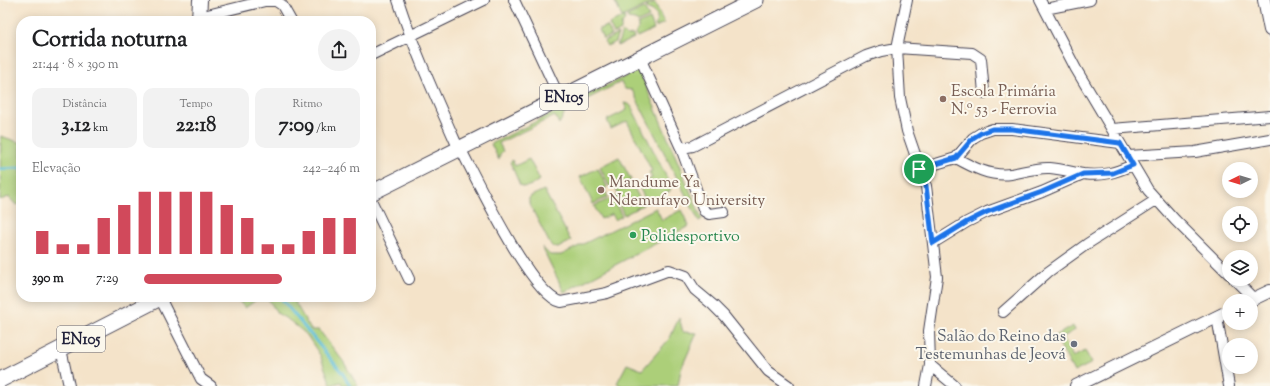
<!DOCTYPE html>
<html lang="pt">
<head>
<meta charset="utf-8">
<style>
	:root { --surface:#fff; --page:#f2f2f2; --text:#202124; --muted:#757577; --accent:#d1495b }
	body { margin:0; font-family:"Sorts Mill Goudy",serif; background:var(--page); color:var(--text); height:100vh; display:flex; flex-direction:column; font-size:15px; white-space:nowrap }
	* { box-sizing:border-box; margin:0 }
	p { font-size:13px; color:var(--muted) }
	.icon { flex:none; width:22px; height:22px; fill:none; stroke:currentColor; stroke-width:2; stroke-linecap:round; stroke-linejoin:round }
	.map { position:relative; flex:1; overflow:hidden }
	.side { position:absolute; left:16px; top:16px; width:360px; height:286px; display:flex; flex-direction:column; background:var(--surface); border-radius:16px; box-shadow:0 2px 10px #0003 }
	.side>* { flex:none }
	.needle { width:26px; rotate:265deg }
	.controls { position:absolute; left:1222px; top:162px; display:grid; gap:8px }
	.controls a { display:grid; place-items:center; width:36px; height:36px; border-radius:50%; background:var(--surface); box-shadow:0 2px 10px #0003; font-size:20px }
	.pin { position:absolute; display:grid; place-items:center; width:34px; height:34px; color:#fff; margin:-17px; border:2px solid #fff; border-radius:50%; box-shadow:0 1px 4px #0007 }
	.round { display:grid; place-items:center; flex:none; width:42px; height:42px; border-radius:21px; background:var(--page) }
	.overview { display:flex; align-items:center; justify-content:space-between; height:68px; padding:0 16px }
	h1 { font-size:22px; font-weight:700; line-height:30px }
	.metrics { display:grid; grid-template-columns:repeat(3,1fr); gap:6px; height:68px; padding:4px 16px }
	.metrics div { display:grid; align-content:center; border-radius:10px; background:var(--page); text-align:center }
	.metrics b { font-size:20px; font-weight:700 }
	.metrics small { font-size:11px; font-weight:400 }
	.metrics p { font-size:11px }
	.chart { height:112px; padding:8px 16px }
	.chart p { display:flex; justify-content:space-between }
	.chart svg { width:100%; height:72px; margin-top:4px; stroke:var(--accent); stroke-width:6 }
	ul { padding:0 16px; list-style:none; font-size:13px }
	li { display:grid; grid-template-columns:64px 48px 1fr; align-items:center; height:30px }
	li i { height:10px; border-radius:5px; background:var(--accent) }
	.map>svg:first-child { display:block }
	.green { fill:#accf79; stroke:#67785a }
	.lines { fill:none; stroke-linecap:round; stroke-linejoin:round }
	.stream { stroke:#5bbed9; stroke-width:3 }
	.minor-casing { stroke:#423f50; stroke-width:12 }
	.tertiary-casing { stroke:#423f50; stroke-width:14 }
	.secondary-casing { stroke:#423f50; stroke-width:16 }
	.primary-casing { stroke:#423f50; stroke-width:17 }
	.minor { stroke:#fff; stroke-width:10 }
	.tertiary { stroke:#fff; stroke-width:12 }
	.secondary { stroke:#fff; stroke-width:14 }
	.primary { stroke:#fff; stroke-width:15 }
	.route-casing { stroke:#fff; stroke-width:8 }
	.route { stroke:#1a73e8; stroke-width:5 }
	.education-dot { fill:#8d6e63; stroke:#fbf7ec; stroke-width:1.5 }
	.leisure-dot { fill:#2e9e5b; stroke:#fbf7ec; stroke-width:1.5 }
	.worship-dot { fill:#6b7280; stroke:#fbf7ec; stroke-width:1.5 }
	.labels { text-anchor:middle; stroke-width:4; stroke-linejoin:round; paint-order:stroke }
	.shield { fill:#fbf7ec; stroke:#636270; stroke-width:1 }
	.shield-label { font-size:15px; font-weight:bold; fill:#22223b }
	.education-label { font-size:16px; fill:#785e54; stroke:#fbf7ec; text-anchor:start }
	.leisure-label { font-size:16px; fill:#27864d; stroke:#fbf7ec; text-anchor:start }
	.worship-label { font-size:16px; fill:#5b616d; stroke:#fbf7ec; text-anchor:end }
</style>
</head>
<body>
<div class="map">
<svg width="1270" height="386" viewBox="0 0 1270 386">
	<rect width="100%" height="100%" fill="#fbf7ec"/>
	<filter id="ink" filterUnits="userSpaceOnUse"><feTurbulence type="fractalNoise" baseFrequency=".025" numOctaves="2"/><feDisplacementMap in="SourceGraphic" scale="8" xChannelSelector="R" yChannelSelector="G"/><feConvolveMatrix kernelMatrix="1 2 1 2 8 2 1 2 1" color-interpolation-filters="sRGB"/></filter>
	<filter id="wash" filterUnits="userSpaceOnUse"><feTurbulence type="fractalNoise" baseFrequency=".012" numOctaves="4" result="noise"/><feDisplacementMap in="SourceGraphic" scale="16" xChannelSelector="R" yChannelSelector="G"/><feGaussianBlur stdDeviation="0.9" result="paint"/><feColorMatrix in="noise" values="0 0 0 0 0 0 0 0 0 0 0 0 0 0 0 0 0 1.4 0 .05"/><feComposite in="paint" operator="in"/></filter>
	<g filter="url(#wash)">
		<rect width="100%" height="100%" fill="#f4e3c9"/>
		<path class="green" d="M614 0H655V1L622 17Z
			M655 3 664 23 656 27 655 25C660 18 656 10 647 9L646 7Z
			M644 8 649 17 638 22 635 20 628 19 627 16Z
			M624 17 625 20 621 25V30L614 34 609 24Z
			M650 19 654 29 637 37 635 34 638 30V24Z
			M607 26 612 35 603 39 599 29Z
			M622 32 627 36 633 35 634 38 617 46Z
			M618 34 615 42 607 46 604 41Z
			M639 70 702 219 699 221 632 90 625 89 621 82 585 100 583 97Z
			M624 103 629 104 631 106 671 186 670 191 647 203 638 185 652 178 649 172 652 171 627 121 611 129 607 120 627 110Z
			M565 107V113L559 124 555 116 499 143 503 151 500 154 499 160 491 144Z
			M1 136 21 143V204L16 205 9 197 0 200Z
			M619 157 631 180 615 187 613 184 609 186 600 167Z
			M529 159 540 180C534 183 526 190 520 185L510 162 512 160 515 166Z
			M598 168 607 187 604 189 608 197 593 204 580 177Z
			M631 182 643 205 624 215 615 197 619 195 616 189Z
			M544 190 571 241 558 248 553 247 550 244 529 203V198L531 196Z
			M609 199 610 200 613 199 622 216 615 220 612 214 601 219 594 206Z
			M656 208 662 220 681 210 689 226 564 292 542 247 550 255H561Z
			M235 297H292L311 330H319L343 361 358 386H343L341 382 331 385 320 355 306 334 290 321 277 313 269 300H256L245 308Z
			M679 317 683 332 697 333 681 369 678 386H622L617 383 627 364 642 370 670 338Z
			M1073 326 1075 330 1063 337 1073 357 1085 351 1092 363 1074 372 1055 336Z"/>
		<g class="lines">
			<path class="stream" d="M0 169 21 168
				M280 297 343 374 350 386"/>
		</g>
	</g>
	<g filter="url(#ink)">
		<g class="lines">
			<defs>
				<path id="minor" d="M398 0C414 49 435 96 456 143
					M514 0 557 92
					M907 0 897 48 900 98 907 131 926 186 937 277 929 331 930 365 926 386
					M1040 0 1076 69 1148 190 1175 220 1229 274
					M1045 9 1090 0
					M199 17 265 1H276L282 5 291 21
					M371 55 484 0
					M640 58 681 148 704 211 709 214 724 212
					M1112 129 1270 116
					M460 148C476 178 531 295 561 302L607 293 669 270 686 276 695 290 713 305 724 316 768 371 789 386
					M681 148 693 146 866 56 881 51 897 48 972 53 981 59 984 93
					M1128 156 1195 152 1270 139
					M956 158C972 167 991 177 1011 174 1023 172 1037 167 1050 168 1061 169 1072 172 1083 174 1103 177 1116 172 1133 165
					M919 169 956 158 973 138 981 133 993 129H1012L1120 143
					M371 200 409 279
					M933 243 967 222 987 212 1042 192 1083 174
					M1234 279 1254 299
					M160 298 201 379 211 386
					M1003 312 1048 272 1087 244 1156 200
					M1217 317 1229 386
					M61 349 69 386
					M930 365 955 386"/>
				<path id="tertiary" d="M1264 0 1270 30
					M1249 301 1270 291
					M1076 386 1229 311"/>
				<path id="secondary" d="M199 21 200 0"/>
				<path id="primary" d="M371 193 756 0
					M0 380 162 297"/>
			</defs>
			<use href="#minor" class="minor-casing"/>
			<use href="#tertiary" class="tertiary-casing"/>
			<use href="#secondary" class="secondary-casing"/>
			<use href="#primary" class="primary-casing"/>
			<use href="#minor" class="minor"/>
			<use href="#tertiary" class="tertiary"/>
			<use href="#secondary" class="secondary"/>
			<use href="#primary" class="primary"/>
		</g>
	</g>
	<g class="lines" filter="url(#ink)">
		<defs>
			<path id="route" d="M992 129H1012L1120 143 1133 165 1113 173 1083 174 1042 192 987 212 967 222 933 243 926 186 919 169 956 158 973 138 981 133Z"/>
		</defs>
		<use href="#route" class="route-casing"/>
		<use href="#route" class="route"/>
	</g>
	<g class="education-dot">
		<circle cx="943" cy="99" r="4"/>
		<circle cx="601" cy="190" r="4"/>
	</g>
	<circle class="leisure-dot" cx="633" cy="235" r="4"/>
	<circle class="worship-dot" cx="1074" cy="344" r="4"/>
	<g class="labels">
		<g class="shield">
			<rect x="540" y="84" width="48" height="26" rx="3"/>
			<rect x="57" y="326" width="48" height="26" rx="3"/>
		</g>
		<g class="shield-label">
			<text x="564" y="102">EN105</text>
			<text x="81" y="344">EN105</text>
		</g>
		<g class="education-label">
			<text x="951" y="96">Escola Primária<tspan x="951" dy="18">N.º 53 - Ferrovia</tspan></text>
			<text x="609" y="187">Mandume Ya<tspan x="609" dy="18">Ndemufayo University</tspan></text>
		</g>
		<g class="leisure-label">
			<text x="641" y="241">Polidesportivo</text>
		</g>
		<g class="worship-label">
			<text x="1066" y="341">Salão do Reino das<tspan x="1066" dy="18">Testemunhas de Jeová</tspan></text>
		</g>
	</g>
</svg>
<div class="controls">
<a><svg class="needle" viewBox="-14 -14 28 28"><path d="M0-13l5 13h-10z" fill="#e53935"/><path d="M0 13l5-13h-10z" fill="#757577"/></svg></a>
<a><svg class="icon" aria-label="locate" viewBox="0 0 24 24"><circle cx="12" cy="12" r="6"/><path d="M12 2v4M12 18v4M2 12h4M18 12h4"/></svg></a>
<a><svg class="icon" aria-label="layers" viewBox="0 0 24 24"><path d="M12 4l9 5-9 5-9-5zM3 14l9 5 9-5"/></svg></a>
<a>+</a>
<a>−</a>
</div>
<div class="pin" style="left:919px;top:169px;background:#1e9e55"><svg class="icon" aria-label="arrive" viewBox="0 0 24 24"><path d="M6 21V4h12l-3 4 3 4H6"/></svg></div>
<section class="side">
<div class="overview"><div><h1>Corrida noturna</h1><p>21:44 · 8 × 390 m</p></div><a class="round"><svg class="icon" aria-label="share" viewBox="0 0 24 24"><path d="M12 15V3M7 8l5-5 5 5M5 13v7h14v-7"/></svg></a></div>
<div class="metrics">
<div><p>Distância</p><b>3.12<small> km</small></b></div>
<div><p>Tempo</p><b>22:18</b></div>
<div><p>Ritmo</p><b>7:09<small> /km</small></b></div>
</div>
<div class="chart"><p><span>Elevação</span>242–246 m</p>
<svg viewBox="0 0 160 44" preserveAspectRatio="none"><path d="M5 44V30M15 44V38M25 44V38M35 44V22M45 44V14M55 44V6M65 44V6M75 44V6M85 44V6M95 44V14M105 44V22M115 44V38M125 44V38M135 44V30M145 44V22M155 44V22"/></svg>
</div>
<ul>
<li><b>390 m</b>7:29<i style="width:64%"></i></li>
</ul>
</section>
</div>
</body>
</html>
